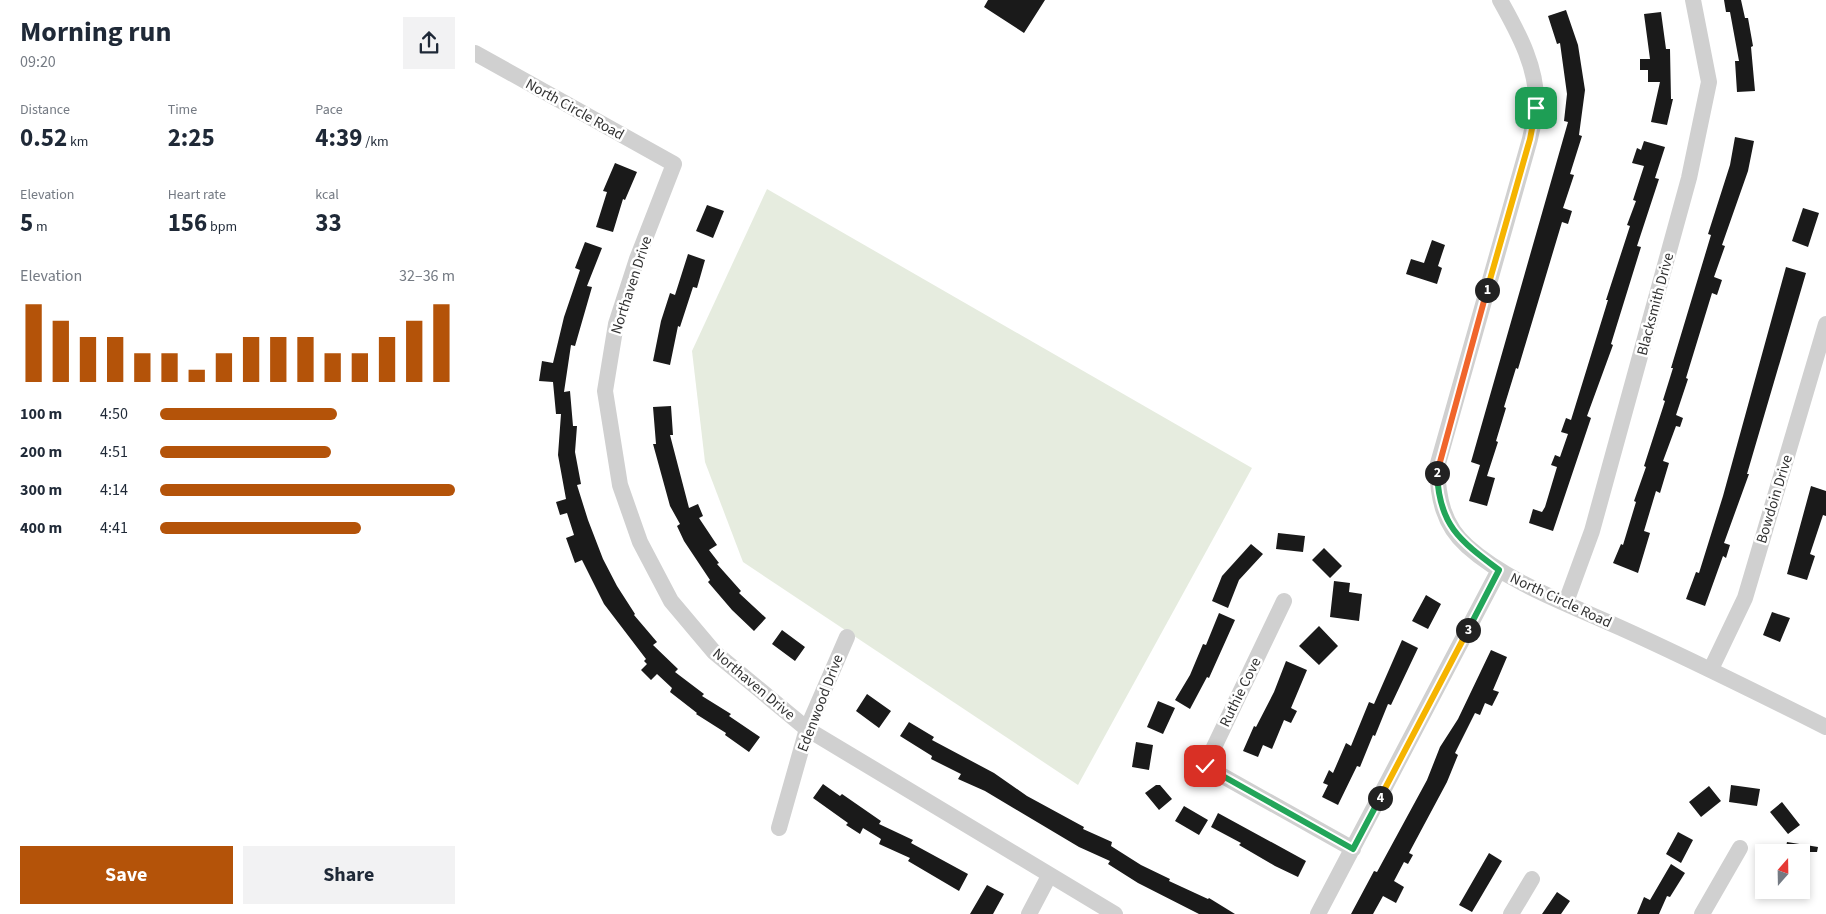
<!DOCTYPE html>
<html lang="en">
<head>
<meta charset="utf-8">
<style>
	:root { --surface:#fff; --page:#f2f2f3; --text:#1f2937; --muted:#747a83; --accent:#b45309 }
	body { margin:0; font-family:"Source Sans 3",sans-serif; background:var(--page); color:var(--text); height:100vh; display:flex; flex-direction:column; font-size:19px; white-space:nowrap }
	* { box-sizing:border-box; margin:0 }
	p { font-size:16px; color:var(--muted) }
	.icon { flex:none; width:28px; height:28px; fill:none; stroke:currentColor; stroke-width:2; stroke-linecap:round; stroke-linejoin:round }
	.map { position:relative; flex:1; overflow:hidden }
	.side { display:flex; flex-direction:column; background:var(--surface); width:475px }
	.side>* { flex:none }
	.needle { width:32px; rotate:20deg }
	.buttons { position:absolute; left:1280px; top:844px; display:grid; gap:10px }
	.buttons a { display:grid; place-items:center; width:55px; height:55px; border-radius:0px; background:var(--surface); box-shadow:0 2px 8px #0003; font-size:25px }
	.pin { position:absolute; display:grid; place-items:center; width:42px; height:42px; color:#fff; margin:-21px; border-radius:10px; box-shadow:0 2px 8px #0006 }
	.km { position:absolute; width:25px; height:25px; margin:-12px; border-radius:50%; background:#222; color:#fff; font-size:14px; line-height:25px; text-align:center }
	.round { display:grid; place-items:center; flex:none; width:52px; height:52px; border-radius:0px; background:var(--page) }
	.summary { display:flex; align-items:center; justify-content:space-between; height:85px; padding:0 20px }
	h1 { font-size:28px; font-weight:700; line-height:38px }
	.figures { display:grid; grid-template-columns:repeat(3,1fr); gap:8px; height:85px; padding:5px 20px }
	.figures div { display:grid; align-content:center }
	.figures b { font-size:25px; font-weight:700 }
	.figures small { font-size:14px; font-weight:400 }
	.figures p { font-size:14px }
	.chart { height:140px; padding:10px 20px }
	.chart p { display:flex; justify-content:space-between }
	.chart svg { width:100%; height:90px; margin-top:5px; stroke:var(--accent); stroke-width:6 }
	.cta { display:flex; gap:10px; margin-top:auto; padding:10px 20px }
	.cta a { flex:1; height:58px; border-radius:0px; background:var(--accent); color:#fff; font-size:20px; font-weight:700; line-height:58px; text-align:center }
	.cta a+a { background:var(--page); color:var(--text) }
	ul { padding:0 20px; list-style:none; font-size:16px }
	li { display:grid; grid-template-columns:80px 60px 1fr; align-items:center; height:38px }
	li i { height:12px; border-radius:6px; background:var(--accent) }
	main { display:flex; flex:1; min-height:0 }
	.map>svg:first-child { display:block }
	.green { fill:#e6ecdf }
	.building { fill:#1a1a1a }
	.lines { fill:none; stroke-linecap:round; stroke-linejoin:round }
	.minor { stroke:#d0d0d0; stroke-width:16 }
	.split-1-casing { stroke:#fff; stroke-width:10 }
	.split-2-casing { stroke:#fff; stroke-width:10 }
	.split-3-casing { stroke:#fff; stroke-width:10 }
	.split-4-casing { stroke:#fff; stroke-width:10 }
	.split-5-casing { stroke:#fff; stroke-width:10 }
	.split-1 { stroke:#f5b400; stroke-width:6 }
	.split-2 { stroke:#f0652b; stroke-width:6 }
	.split-3 { stroke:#22a559; stroke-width:6 }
	.split-4 { stroke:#f5b400; stroke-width:6 }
	.split-5 { stroke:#22a559; stroke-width:6 }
	.labels { text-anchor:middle; stroke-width:5; stroke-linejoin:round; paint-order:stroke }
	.street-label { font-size:15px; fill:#333; stroke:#fff }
</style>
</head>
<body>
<main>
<section class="side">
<div class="summary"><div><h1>Morning run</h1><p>09:20</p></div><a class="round"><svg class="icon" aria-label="share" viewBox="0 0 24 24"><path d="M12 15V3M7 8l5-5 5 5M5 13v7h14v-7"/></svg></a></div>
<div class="figures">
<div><p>Distance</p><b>0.52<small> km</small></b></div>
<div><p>Time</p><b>2:25</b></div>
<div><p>Pace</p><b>4:39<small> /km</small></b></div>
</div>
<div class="figures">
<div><p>Elevation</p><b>5<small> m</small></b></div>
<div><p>Heart rate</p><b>156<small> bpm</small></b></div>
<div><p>kcal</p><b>33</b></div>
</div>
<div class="chart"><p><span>Elevation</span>32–36 m</p>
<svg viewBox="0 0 160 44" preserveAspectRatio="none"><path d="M5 44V6M15 44V14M25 44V22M35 44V22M45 44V30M55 44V30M65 44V38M75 44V30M85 44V22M95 44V22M105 44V22M115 44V30M125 44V30M135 44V22M145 44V14M155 44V6"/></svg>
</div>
<ul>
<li><b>100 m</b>4:50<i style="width:60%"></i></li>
<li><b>200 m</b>4:51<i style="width:58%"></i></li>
<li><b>300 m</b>4:14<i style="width:100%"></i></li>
<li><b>400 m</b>4:41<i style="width:68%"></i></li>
</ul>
<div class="cta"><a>Save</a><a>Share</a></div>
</section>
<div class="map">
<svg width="1351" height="914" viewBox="0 0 1351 914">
	<rect width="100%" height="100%" fill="#fff"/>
	<path class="green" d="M292 189 777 468 603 785 268 562 230 462 217 351Z"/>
	<path class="building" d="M513 0H570L549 33 509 7Z
		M1249 0H1266L1270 18H1273L1278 46 1276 47 1280 91 1262 92 1260 61H1264L1255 12H1251Z
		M1091 10 1103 45 1110 90 1104 135 1107 136 1095 174 1099 175 1088 208 1097 211 1093 224 1087 222 1043 369 1041 368 1029 407 1031 408 1021 441 1023 442 1012 476 1020 478 1012 506 994 501 1005 465 996 462 1093 122 1089 121 1092 94 1085 43 1082 44 1073 16Z
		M1186 12 1191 49H1195L1196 99H1198L1192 125 1176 122 1185 82H1173V70H1165V59H1175L1169 14Z
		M1260 137 1279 141 1273 171 1247 245 1250 246 1239 277 1247 280 1242 295 1237 293 1211 378 1213 379 1201 415 1208 418 1205 427 1201 426 1188 461 1194 463 1185 493 1181 491 1169 531 1175 533 1163 573 1138 563 1146 544 1148 545 1161 502 1159 501 1171 467 1169 466 1190 401 1188 400 1198 368H1196L1236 235 1233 234 1255 165Z
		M1169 141 1190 147 1180 178 1184 179 1162 246 1166 247 1136 344 1138 345 1112 416 1116 418 1078 531 1054 523 1058 509 1067 512 1070 507 1082 467 1076 465 1080 455 1085 457 1093 434 1086 432 1091 418 1096 420 1133 300H1131L1155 226 1152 225 1161 201 1158 200 1169 166 1157 163 1162 148 1166 150Z
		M140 163 162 172 150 200 148 199 138 232 121 227 132 192 128 191Z
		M232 205 249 211 238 238 221 231Z
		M1328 208 1344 213 1333 247 1317 241Z
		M957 240 970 245 963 266 967 268 962 284 931 274 936 259 949 263Z
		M110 242 127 248 112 286 117 287 100 346 96 345 89 392 95 391 98 426H102L100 452 106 484 102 485 113 520 128 559 142 586 160 614 159 615 182 642 178 645 203 669 200 672 229 694 227 696 256 714 254 716 285 737 274 752 250 735 251 733 221 714 222 713 195 692 197 688 182 674 176 680 166 670 172 664 169 661 171 659 129 604 107 560 100 563 91 538 99 535 92 513 85 515 81 502 91 499 83 455 86 414H81L78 382 64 381 67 361 78 363 89 317 105 270 100 268Z
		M213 254 230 260 222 288 218 287 205 327 203 326 195 365 178 361 186 321 195 293 200 295Z
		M1311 267 1331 273 1272 474H1274L1249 543 1255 545 1251 558 1248 556 1230 606 1211 599 1221 572 1224 573 1248 496Z
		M196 406 198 435H195L214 508 223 504 228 516 224 518 242 545 234 550 244 563 242 564 266 591 264 593 291 618 279 631 257 610 233 582 235 580 209 541 202 526 205 524 195 506 178 444H181L178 407Z
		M1336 486 1351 491V516L1348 515 1335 554 1340 556 1332 580 1312 574Z
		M803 533 830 536 828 552 801 549Z
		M776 544 788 554 764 580 753 608 737 601 747 576Z
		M849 548 867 566 855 578 837 560Z
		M859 581 875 583 874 592 887 594 884 621 855 617Z
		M951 595 966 604 953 629 937 621Z
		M1297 612 1315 618 1305 642 1288 635Z
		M744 613 760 620 734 678 732 677 715 709 700 700 715 675 728 644 731 645Z
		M844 626 863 646 844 665 824 646Z
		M307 630 330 647 320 661 297 644Z
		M927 640 943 648 916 705 913 704 900 736 898 735 885 767 882 766 863 805 847 797 853 785 848 783 854 770 858 773 871 743 876 746 894 702 899 704Z
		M1016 650 1032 657 1018 690 1024 692 1017 706 1010 703 1005 715 1000 713 980 753 983 755 972 782 934 853 938 855 933 864 929 862 919 881 929 887 921 903 908 896 898 914H876L899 871 902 872 952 780 965 747 983 719Z
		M811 661 832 670 816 708 822 711 816 723 809 720 797 749 788 745 783 757 768 751 779 726 781 727 799 692Z
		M392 694 416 711 404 728 381 711Z
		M683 701 700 708 688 734 672 727Z
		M434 722 459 737 457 740 519 773 552 796 609 827 608 829 637 842 636 846 666 865 695 879 694 881 733 899 734 898 760 914H724L663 883 633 864 635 861 604 847 510 791 483 779 486 774 456 759 457 756 425 736Z
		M661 742 678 745 674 770 657 767Z
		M348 784 365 796 367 794 406 821 404 824 438 840 436 843 493 874 484 891 433 861 435 858 404 844 406 839 388 828 385 834 371 825 373 823 338 798Z
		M681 785H685L697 799 684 810 670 793Z
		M1256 785 1285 789 1282 806 1254 802Z
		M1234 786 1246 801 1226 817 1214 802Z
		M1307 802 1325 825 1313 834 1295 812Z
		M709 806 733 820 724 835 700 821Z
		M743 813 831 861 823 877 800 866 764 845 766 843 736 827Z
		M1203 832 1218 840 1206 863 1191 854Z
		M1312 842 1343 847 1342 852H1310Z
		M1014 853 1027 861 997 912 984 905Z
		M1196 864 1210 873 1195 897 1192 896 1184 914H1162L1169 897 1175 900Z
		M512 885 529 894 518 914H495Z
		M1082 892 1095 901 1086 914H1067Z"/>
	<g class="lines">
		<path class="minor" d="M1025 0C1043 32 1064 70 1061 109 1060 119 1057 129 1055 139L962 467C963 497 968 525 992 546 1033 583 1096 605 1146 628 1215 659 1283 693 1351 727
			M0 53 199 164 162 259 141 324 130 391 145 485 165 542 196 601 239 652 332 729 640 914
			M809 601 730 766 878 849
			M1091 602 1117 531 1214 178 1234 82 1218 0
			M1236 669 1270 598 1351 324
			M304 828 332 729 372 637
			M554 914 574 876
			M843 914 1024 570
			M1036 914 1057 879
			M1227 914 1265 848"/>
	</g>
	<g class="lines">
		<defs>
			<path id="split-1" d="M1012 290 1055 139 1061 108"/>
			<path id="split-2" d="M962 473 1012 290"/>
			<path id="split-3" d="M962 473C964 525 984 540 1024 570L993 630"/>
			<path id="split-4" d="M905 798 993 630"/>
			<path id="split-5" d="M730 766 878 849 905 798"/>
		</defs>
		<use href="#split-1" class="split-1-casing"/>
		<use href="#split-2" class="split-2-casing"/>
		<use href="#split-3" class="split-3-casing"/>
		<use href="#split-4" class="split-4-casing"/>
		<use href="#split-5" class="split-5-casing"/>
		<use href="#split-1" class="split-1"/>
		<use href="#split-2" class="split-2"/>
		<use href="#split-3" class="split-3"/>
		<use href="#split-4" class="split-4"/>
		<use href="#split-5" class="split-5"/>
	</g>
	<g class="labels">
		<g class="street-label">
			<text transform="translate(100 109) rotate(29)" y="5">North Circle Road</text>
			<text transform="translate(156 285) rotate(-72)" y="5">Northaven Drive</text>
			<text transform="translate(1180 304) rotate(-75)" y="5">Blacksmith Drive</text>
			<text transform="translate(1299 499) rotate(-73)" y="5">Bowdoin Drive</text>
			<text transform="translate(1086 600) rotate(25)" y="5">North Circle Road</text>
			<text transform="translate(279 684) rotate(40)" y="5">Northaven Drive</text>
			<text transform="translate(765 692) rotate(-64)" y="5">Ruthie Cove</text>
			<text transform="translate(345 703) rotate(-69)" y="5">Edenwood Drive</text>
		</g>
	</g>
</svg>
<div class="buttons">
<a><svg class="needle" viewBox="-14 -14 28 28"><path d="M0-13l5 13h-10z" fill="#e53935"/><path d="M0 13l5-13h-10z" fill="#747a83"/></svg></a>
</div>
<div class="pin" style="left:1061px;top:108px;background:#1e9e55"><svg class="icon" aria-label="arrive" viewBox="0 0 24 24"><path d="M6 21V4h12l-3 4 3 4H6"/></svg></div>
<div class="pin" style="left:730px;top:766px;background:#d93025"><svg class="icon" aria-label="check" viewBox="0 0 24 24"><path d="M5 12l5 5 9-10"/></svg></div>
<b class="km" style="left:1012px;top:290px">1</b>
<b class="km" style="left:962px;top:473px">2</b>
<b class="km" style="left:993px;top:630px">3</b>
<b class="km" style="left:905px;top:798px">4</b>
</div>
</main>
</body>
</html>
